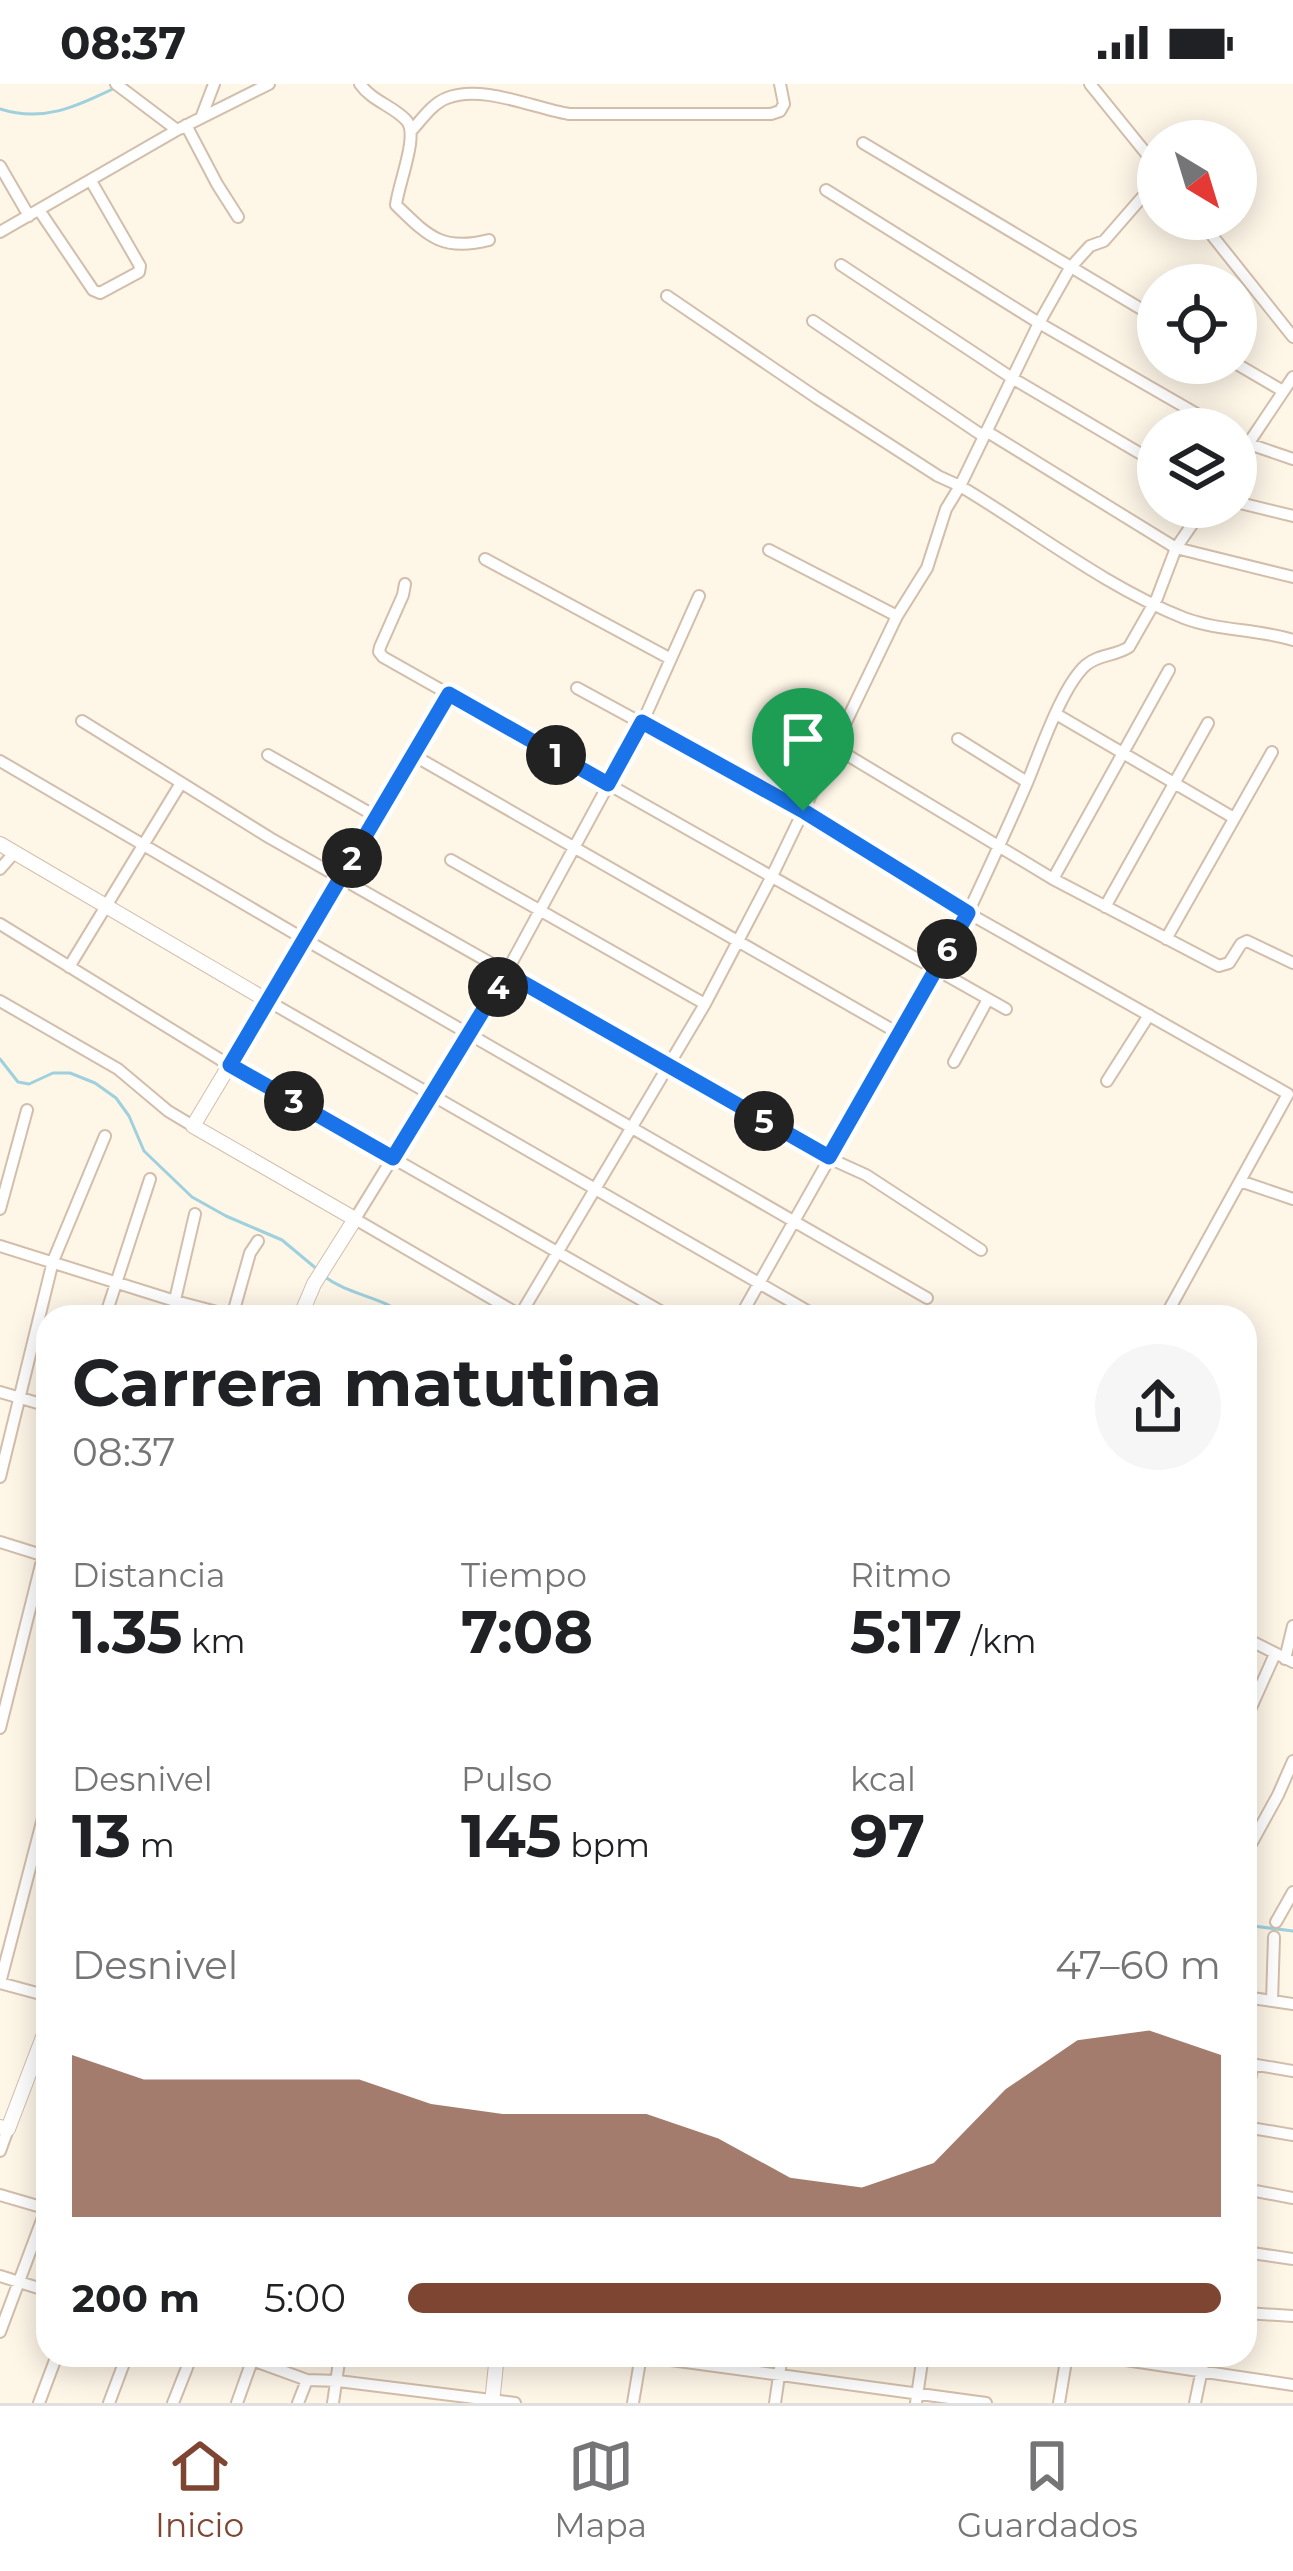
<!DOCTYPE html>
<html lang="es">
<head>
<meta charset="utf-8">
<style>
	:root { --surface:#fff; --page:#f6f6f6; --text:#202124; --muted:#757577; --line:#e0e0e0; --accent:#7e4632 }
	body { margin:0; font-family:Montserrat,sans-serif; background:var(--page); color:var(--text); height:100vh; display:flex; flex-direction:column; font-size:45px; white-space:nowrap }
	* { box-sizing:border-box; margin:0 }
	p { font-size:39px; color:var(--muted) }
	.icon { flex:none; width:66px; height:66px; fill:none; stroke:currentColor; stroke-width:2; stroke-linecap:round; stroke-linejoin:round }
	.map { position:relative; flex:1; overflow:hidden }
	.sheet { position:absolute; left:36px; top:1221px; width:1221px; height:1062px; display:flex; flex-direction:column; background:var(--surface); border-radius:36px; box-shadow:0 6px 30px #0003 }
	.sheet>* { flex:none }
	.needle { width:78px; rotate:142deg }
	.tools { position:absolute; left:1137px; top:36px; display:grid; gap:24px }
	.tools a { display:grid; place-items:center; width:120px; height:120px; border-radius:50%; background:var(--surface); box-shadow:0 6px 30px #0003; font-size:60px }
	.pin { position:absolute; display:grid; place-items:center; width:102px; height:102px; color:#fff; margin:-123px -51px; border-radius:50% 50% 50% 0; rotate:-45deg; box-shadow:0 0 12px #0007 }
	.pin .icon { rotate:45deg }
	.km { position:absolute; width:60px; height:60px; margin:-30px; border-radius:50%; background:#222; color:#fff; font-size:33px; line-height:60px; text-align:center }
	.round { display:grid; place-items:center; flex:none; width:126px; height:126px; border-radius:63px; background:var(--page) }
	.headline { display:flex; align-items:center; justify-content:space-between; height:204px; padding:0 36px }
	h1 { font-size:66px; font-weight:700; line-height:90px }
	.stats { display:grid; grid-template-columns:repeat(3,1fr); gap:18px; height:204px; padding:12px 36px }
	.stats div { display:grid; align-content:center }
	.stats b { font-size:60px; font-weight:700 }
	.stats small { font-size:33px; font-weight:400 }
	.stats p { font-size:33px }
	.chart { height:336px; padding:24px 36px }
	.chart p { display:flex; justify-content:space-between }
	.chart svg { width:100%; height:216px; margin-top:12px; fill:var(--accent); opacity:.7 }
	ul { padding:0 36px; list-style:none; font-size:39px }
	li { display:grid; grid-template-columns:192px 144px 1fr; align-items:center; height:90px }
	li i { height:30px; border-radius:15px; background:var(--accent) }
	.status { display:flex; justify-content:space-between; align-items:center; height:84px; padding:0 60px; background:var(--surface); direction:ltr }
	.status svg { height:33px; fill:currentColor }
	.tab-bar { display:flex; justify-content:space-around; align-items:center; height:168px; border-top:3px solid var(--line); background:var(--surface); font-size:33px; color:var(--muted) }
	.tab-bar a { display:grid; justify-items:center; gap:6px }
	.tab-bar .selected { color:var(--accent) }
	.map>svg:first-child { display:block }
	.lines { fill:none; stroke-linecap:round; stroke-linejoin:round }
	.stream { stroke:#9ed0dd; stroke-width:3 }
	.minor-casing { stroke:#d2beab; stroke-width:14 }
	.tertiary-casing { stroke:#d2beab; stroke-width:16 }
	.minor { stroke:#fff; stroke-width:10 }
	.tertiary { stroke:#fff; stroke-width:14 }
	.route-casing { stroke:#fff; stroke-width:24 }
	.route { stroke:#1a73e8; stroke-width:15 }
</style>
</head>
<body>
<div class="status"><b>08:37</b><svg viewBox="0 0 49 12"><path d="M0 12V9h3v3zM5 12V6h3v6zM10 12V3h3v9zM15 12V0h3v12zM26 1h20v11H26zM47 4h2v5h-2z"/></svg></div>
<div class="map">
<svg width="1293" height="2319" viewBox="0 0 1293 2319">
	<rect width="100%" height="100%" fill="#fef6e7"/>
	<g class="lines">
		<path class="stream" d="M0 25C44 39 77 22 117 3
			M0 975 18 998 29 1000 53 989H70L95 999 116 1014 129 1032 144 1067 192 1113 226 1132 282 1156 318 1186
			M325 1193C351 1212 381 1212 408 1233
			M1245 1841 1293 1847"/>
		<defs>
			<path id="minor" d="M116 0 177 46
				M360 0C372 17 393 22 406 36 420 50 398 100 396 121 428 152 442 168 489 156
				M1090 0 1158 84
				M201 34 214 0
				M186 41 217 100 238 133
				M412 46C422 35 433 19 447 14 482 0 533 24 569 30H771L780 27 784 20 780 0
				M863 59 1158 235
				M0 82 29 132
				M826 106 1039 239 1223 345
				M39 126 93 206 100 209 139 188 140 182 91 97
				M1199 135 1293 253
				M0 148 177 46 269 0
				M841 181 1012 294 1158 380
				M667 212 817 314 938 392 960 402 1039 239 1070 184 1090 162 1104 157 1158 95
				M813 237 983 352
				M1235 279 1283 307
				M986 347 1176 464 1293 493
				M1236 352 1249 360 1293 375
				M1236 378 1293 293
				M1236 418 1293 432
				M769 466 897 532
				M485 475 669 574
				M405 500 403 511 380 563 379 568 383 573 1006 925
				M577 604 805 728 968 829 1288 1010 1165 1233
				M449 610 268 917 818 1233
				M1056 630 1234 734
				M82 637 270 754 628 957 822 1071 866 1091 981 1166
				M958 655 1027 698
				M834 663 1053 795 1219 882 1229 879 1241 860 1247 857 1293 879
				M268 671 377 733
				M413 671 898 949
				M0 677 304 855 927 1214
				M451 776 705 920
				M0 785 14 769
				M1053 795 1169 586
				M1105 823 1208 639
				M0 840 221 976 671 1233
				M1166 855 1272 668
				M69 883 181 699
				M0 917 118 985 168 1027 193 1042
				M954 978 988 915
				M1107 997 1149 931
				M1240 1097 1293 1115
				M0 1125 27 1026
				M0 1162 175 1217 236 1233
				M520 1231 355 1135 506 889 644 635 699 512
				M105 1233 150 1095
				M171 1233 195 1130
				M232 1233 250 1169 258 1157
				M519 1233 705 920 772 792 897 532 927 484 946 425 960 402C1034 446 1104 502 1184 534 1218 547 1258 545 1293 556
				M740 1233 968 829C988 786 1008 743 1027 699 1040 668 1062 602 1086 581 1099 570 1116 572 1129 563L1157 514 1176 464 1204 423
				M0 1308 48 1322
				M0 1393 53 1177 105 1052
				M0 1458 45 1472
				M1245 1554 1293 1578
				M1285 1575 1293 1542
				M1245 1637 1275 1570
				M0 1644 48 1453
				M1245 1771 1278 1711 1293 1677
				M1276 1838 1293 1808
				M0 1899 48 1715
				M0 1899 48 1912
				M1245 1913 1293 1920
				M1272 1917 1274 1853
				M1245 1979 1293 1987
				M1245 2019 1253 1980
				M1245 2043 1293 2051
				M0 2067 8 2045
				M1245 2105 1293 2114
				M0 2111 48 2125
				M1245 2168 1293 2175
				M0 2192 48 2207
				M1245 2229 1293 2232
				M0 2248 48 2120
				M238 2271 307 2296 338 2297 515 2319
				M634 2271 986 2319
				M1092 2271 1293 2301
				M39 2319 57 2271
				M109 2319 127 2271
				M173 2319 192 2271
				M237 2319 253 2274
				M298 2319 307 2296
				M333 2319 340 2271
				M633 2319 641 2271
				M775 2319 782 2271
				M916 2319 923 2271
				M1059 2319 1067 2271
				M1195 2319 1205 2271"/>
			<path id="tertiary" d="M0 760 268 917 193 1042 355 1135 314 1200 300 1233
				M0 2043 8 2045 48 1940
				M492 2319 497 2271"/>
		</defs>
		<use href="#minor" class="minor-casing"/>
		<use href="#tertiary" class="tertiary-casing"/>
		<use href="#minor" class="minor"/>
		<use href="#tertiary" class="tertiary"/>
	</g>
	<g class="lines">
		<defs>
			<path id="route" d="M449 610 608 700 642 638 805 728 968 829 829 1073 506 889 393 1074 230 981Z"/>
		</defs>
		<use href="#route" class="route-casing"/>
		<use href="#route" class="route"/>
	</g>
</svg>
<div class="tools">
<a><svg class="needle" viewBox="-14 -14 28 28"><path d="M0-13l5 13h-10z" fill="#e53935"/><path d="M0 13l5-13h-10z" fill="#757577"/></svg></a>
<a><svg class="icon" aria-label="locate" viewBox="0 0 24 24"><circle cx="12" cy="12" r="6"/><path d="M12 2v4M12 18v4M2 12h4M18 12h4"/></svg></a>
<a><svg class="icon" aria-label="layers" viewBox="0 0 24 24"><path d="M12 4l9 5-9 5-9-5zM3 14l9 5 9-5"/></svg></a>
</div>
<div class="pin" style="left:803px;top:727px;background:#1e9e55"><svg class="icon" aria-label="arrive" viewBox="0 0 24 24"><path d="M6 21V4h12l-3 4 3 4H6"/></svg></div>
<b class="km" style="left:556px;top:671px">1</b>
<b class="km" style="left:352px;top:774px">2</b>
<b class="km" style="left:294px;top:1017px">3</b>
<b class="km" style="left:498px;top:903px">4</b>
<b class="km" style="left:764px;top:1037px">5</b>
<b class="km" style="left:947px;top:865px">6</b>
<section class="sheet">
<div class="headline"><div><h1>Carrera matutina</h1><p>08:37</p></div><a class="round"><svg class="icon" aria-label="share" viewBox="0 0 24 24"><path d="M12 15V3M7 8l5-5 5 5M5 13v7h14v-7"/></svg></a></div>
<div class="stats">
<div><p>Distancia</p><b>1.35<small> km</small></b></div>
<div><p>Tiempo</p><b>7:08</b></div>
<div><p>Ritmo</p><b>5:17<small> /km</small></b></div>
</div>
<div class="stats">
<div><p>Desnivel</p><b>13<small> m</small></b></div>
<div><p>Pulso</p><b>145<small> bpm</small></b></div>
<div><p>kcal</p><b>97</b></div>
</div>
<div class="chart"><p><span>Desnivel</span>47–60 m</p>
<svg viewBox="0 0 160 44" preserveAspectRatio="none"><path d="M0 44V11L10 16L20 16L30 16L40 16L50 21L60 23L70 23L80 23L90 28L100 36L110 38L120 33L130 18L140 8L150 6L160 11V44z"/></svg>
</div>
<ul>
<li><b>200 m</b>5:00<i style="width:100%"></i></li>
</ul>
</section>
</div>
<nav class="tab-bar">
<a class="selected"><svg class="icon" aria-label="home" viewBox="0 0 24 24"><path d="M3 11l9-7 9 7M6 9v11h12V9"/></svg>Inicio</a>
<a><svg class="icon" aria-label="map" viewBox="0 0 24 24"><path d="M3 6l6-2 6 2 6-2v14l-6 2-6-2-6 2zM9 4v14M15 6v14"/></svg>Mapa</a>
<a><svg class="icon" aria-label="saved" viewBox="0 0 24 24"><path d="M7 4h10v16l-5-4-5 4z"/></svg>Guardados</a>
</nav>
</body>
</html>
